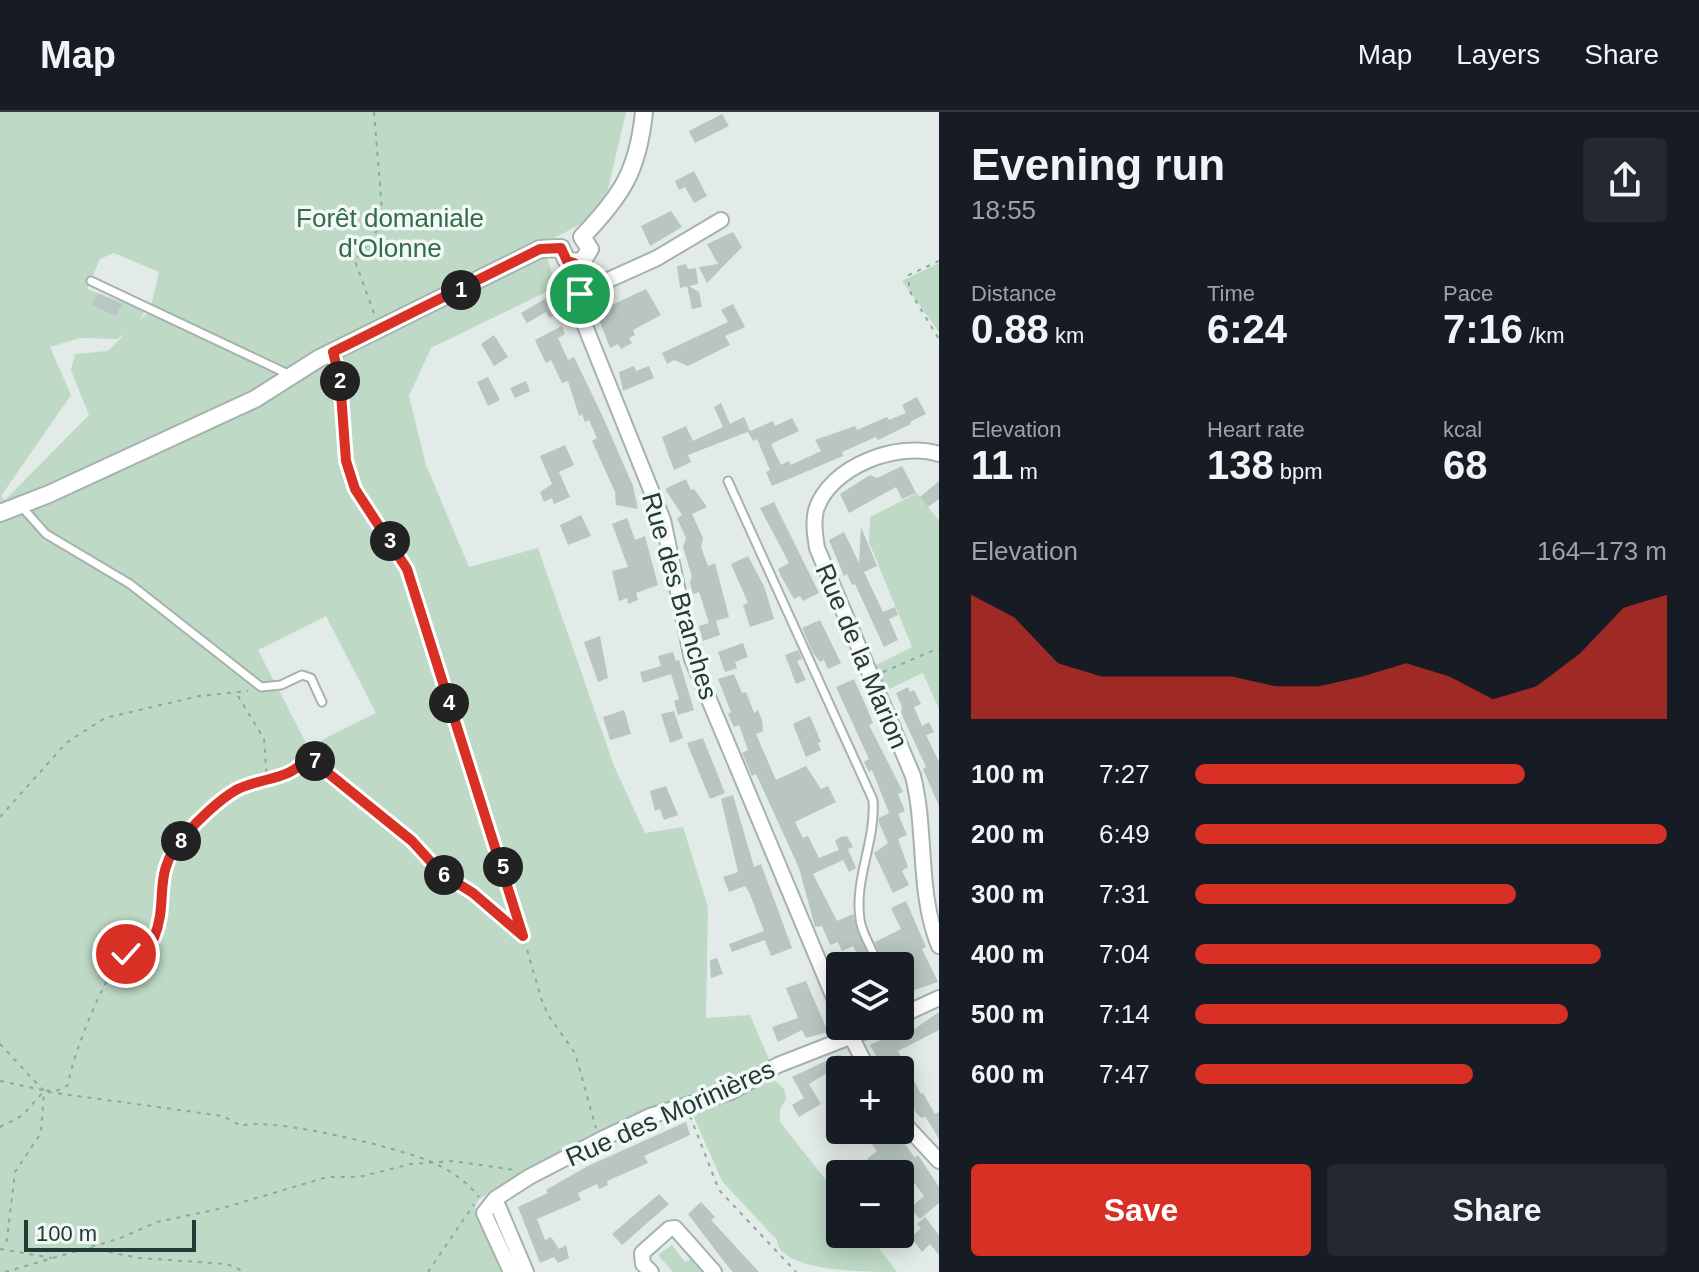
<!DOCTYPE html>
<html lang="en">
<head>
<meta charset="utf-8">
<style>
	:root { --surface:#171b24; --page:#242831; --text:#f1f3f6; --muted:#9ea1a6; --line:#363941; --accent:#d93025 }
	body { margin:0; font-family:Arial,sans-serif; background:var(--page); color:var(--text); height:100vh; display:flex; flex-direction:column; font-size:30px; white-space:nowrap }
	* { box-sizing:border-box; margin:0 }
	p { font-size:26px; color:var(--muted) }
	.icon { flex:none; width:44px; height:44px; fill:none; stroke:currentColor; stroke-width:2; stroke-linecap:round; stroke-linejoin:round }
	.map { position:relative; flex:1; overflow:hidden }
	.sheet { display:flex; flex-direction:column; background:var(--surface); width:760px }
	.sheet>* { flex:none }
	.tools { position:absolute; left:826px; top:840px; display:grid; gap:16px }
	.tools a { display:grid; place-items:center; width:88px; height:88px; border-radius:8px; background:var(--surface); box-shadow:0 4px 20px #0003; font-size:40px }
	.scale { position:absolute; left:24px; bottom:20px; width:172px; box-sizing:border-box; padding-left:8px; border:4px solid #243a35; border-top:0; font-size:22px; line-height:28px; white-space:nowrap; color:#243a35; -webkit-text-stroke:6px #f2f8f5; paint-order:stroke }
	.pin { position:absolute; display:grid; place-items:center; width:68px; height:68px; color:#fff; margin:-34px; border:4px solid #fff; border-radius:50%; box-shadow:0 2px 8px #0007 }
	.km { position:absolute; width:40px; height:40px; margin:-20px; border-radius:50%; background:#222; color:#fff; font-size:22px; line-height:40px; text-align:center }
	.round { display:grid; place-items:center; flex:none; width:84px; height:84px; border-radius:8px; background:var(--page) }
	.head { display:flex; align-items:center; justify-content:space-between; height:136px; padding:0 32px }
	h1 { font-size:44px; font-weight:700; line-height:60px }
	.stats { display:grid; grid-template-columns:repeat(3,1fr); gap:12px; height:136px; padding:8px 32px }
	.stats div { display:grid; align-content:center }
	.stats b { font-size:40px; font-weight:700 }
	.stats small { font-size:22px; font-weight:400 }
	.stats p { font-size:22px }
	.chart { height:224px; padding:16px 32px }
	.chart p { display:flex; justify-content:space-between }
	.chart svg { width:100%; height:144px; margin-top:8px; fill:var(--accent); opacity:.7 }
	.cta { display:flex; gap:16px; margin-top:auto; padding:16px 32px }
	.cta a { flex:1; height:92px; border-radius:8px; background:var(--accent); color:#fff; font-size:32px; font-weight:700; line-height:92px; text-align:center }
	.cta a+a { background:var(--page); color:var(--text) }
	ul { padding:0 32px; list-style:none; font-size:26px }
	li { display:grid; grid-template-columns:128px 96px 1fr; align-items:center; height:60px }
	li i { height:20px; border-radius:10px; background:var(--accent) }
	header { display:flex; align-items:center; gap:48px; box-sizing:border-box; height:112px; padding:0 40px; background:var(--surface); border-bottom:2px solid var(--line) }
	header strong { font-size:38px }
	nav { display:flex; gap:44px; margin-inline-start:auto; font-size:28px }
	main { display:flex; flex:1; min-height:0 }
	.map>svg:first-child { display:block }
	.green { fill:#bed9c6; fill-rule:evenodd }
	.building { fill:#b8c5c0 }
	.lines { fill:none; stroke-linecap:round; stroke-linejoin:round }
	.service-casing { stroke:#a5b2ae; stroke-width:11 }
	.minor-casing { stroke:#a5b2ae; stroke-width:18 }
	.tertiary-casing { stroke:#a5b2ae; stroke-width:20 }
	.path { stroke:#86aba0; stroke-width:2; stroke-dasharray:4 6; stroke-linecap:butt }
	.service { stroke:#fff; stroke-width:7 }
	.minor { stroke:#fff; stroke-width:14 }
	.tertiary { stroke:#fff; stroke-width:16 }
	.route-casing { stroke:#fff; stroke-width:16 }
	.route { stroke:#d93025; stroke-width:10 }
	.labels { text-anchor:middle; stroke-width:7; stroke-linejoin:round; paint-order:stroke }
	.park-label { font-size:26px; fill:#336c4b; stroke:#f2f8f5 }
	.street-label { font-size:26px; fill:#243a35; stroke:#f2f8f5 }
</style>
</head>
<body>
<header>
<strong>Map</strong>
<nav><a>Map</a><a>Layers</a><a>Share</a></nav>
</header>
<main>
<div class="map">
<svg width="939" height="1160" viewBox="0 0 939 1160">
	<rect width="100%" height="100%" fill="#e2ebe7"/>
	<path class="green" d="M0 0H626L608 77 592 106 543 132 556 175 431 236 409 284 426 353 469 455 538 436 614 654 645 721 683 715 708 795 706 906 750 903 771 952 727 976 665 991 630 1006 536 1052 479 1087 475 1095 502 1160H0ZM114 141 159 160 150 199 140 208 145 198 87 177 100 147ZM125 222 108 239 75 242 71 258 89 303 5 388 1 384 71 283 50 235 80 226 117 227ZM326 504 376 601 308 635 258 538Z
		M939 151V220L902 169Z
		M917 381 939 409V597L923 561 885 579 874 554 912 535 869 430 870 405Z
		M772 966 784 977 786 987 780 997V1010L840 1086V1122H868L897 1160C866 1160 779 1160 777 1128L722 1069 692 1001 695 995Z
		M672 1133 685 1150 693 1146 704 1160H673L658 1143Z"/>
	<path class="building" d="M722 2 729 14 695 31 689 19Z
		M694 59 707 84 694 91 685 75 679 78 675 69Z
		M671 99 682 115 650 134 641 114Z
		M733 120 742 135 707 171 699 155 718 152 707 132Z
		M686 152 688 157 696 156 698 172 689 174 699 180 702 195 692 197 687 174 680 176 677 154Z
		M646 177 661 203 633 218 635 223 629 226 632 231 621 237 618 232 610 236 593 192 607 187 610 194Z
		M98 182 122 192 116 204 92 193Z
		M548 185 557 202 549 206 546 200 527 211 521 201Z
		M733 192 745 215 725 224 730 233 688 254 674 248 667 252 662 241 728 210 721 198Z
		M562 214 565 222 558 226 568 248 574 245 602 303 633 374 638 397 616 393 615 380 592 329 597 326 589 308 585 310 582 302 579 304 568 269 562 271 551 248 546 251 538 235 543 232 538 235 535 228Z
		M494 223 508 245 494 254 481 232Z
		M634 254 636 259 649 254 654 266 623 279 619 260Z
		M488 265 500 288 488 294 477 270Z
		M526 269 530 279 515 286 510 276Z
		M917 285 926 302 910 310 911 312 878 328 876 325 842 340 843 344 772 374 766 360 770 358 757 327 753 329 748 320 773 309 775 314 792 306 799 319 771 332 781 353 789 349 791 353 821 339 815 328 855 314 857 318 887 305 889 308 906 301 902 293Z
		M721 291 730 312 744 305 750 319 688 343 691 350 674 358 662 325 686 314 693 329 723 315 714 295Z
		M565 333 574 353 559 360 570 385 554 392 552 386 544 390 540 380 552 372 540 344Z
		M902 354 916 381 902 387 896 375 849 401 840 382 870 363 877 366Z
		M686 367 691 378 694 377 707 395 692 402 703 426 701 435 708 454 715 451 729 505 716 509 720 523 703 529 699 514 709 511 699 480 693 482 690 470 692 465 683 435 686 426 677 406 682 403 665 377Z
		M939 369V387L928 395 920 385Z
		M774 390 819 481 803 489 800 484 794 487 782 466 778 457 789 451 760 396Z
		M581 403 591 424 568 433 560 413Z
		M627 406 635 428 645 424 658 473 636 481 638 488 628 492 627 486 619 489 612 459 628 455 612 412Z
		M861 415 877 454 864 460 883 500 895 495 898 503 889 507 898 528 884 535 855 472 852 473 847 462 844 464 829 428 844 420 859 451Z
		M748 444 764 474 774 507 750 515 743 493 748 491 731 452Z
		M820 508 841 551 828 557 824 548 820 550 813 541 802 516Z
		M600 524 608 566 598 570 584 530Z
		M743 531 748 545 735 550 737 556 725 560 718 540Z
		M798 538 802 547 797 549 806 568 796 572 785 543Z
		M673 540 676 549 679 548 694 598 678 603 674 589 679 587 671 562 643 571 640 560 661 554 658 544Z
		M734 562 742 581 746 580 754 601 758 598 762 608 763 619 756 622 776 668 806 654 821 677 828 674 836 690 795 710 803 726 808 724 819 746 839 738 835 729 840 725 847 724 853 735 848 737 856 756 849 760 843 748 813 762 837 809 853 802 866 840 858 844 853 834 842 839 838 830 830 833 822 814 815 815 799 756 756 662 752 664 742 641 748 638 739 613 734 615 728 602 731 600 718 567Z
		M854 567 869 601 873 611 869 613 903 680 898 682 905 699 898 702 907 723 898 727 908 755 902 759 909 773 893 781 874 741 888 731 879 711V706L889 701 872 658 869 660 864 650 869 647 836 575Z
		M908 575 910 580 914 578 921 592 914 595 922 614 929 610 934 620 926 623 939 650V694L923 657 926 655 901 601 902 595 896 581Z
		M624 598 631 622 610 628 603 605Z
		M674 599 683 626 670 631 661 602Z
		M810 604 821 630 818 631 821 638 806 645 793 612Z
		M703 626 725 681 710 687 687 631Z
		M666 674 678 703 664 708 660 697 655 699 650 679Z
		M733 683 754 755 761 752 792 836 771 844 765 828 732 840 729 832 764 819 749 780 745 774 729 780 723 765 738 760 721 687Z
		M906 789 926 835 922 837 938 870 900 883V853L895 843 867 854 880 844 875 830 901 817 891 796Z
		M717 846 723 862 711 866 710 848Z
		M806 869 828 920 806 926 802 918 778 930 772 915 798 906 786 876Z
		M939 900V918L898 939 921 982 923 981 935 1002 939 1000V1027L925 1004 922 1006 916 1001 909 989 904 992 900 984V958H884L870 933 891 923 910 920Z
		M838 943 843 944 850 958H840V983L827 961 809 972 821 992 799 1005 792 993 804 986 792 965Z
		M686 1010 690 1023 644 1044 648 1051 607 1069 608 1073 599 1077 597 1072 578 1081 581 1088 537 1107 545 1128 551 1125 559 1137 566 1133 569 1146 558 1151 554 1145 540 1151 518 1095 548 1081 546 1078 588 1054Z
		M895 1018 915 1046 918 1043 939 1075V1091L920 1107 910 1096 924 1084 913 1069 900 1078V1062L889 1051 874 1062H858L872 1052 867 1047 877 1039 867 1026 878 1019 882 1025Z
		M659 1082 669 1092 622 1133 612 1122Z
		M701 1090 715 1105 711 1108 759 1160H733L726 1152 688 1102Z
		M925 1105 939 1123V1143L930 1132 922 1140 911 1125 921 1116 917 1112Z"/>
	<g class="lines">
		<defs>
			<path id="service" d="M91 169 290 263
				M728 369 873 688C876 729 854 767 860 807 861 819 869 831 874 843L853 854
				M21 394 46 422 130 472 261 575 281 573 302 563 311 566 322 590
				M826 866 840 860"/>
			<path id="minor" d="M574 151 573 184 663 408 692 547 840 900
				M573 184 657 146 721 108
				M939 342C898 329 830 354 816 398 813 411 815 423 817 436L913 664C927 720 917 780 939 834
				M900 904 939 886
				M846 914 868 958
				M900 1007 939 1049
				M495 1087 526 1160
				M511 1160 484 1101 495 1087 529 1065 606 1025 650 1004 731 980 778 953 878 914
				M651 1160 643 1152 642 1141 669 1117 675 1116 714 1160"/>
			<path id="tertiary" d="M582 125C622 83 638 59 644 0
				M561 136 567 149 582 150 590 137 582 125
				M0 401 49 382 255 287 318 247 540 137 561 136"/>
		</defs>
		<use href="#service" class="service-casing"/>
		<use href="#minor" class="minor-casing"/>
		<use href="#tertiary" class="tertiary-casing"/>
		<path class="path" d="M374 0 383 110 355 149 375 204
			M939 149 909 163V178L939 227
			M336 254 346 349 355 377 407 457 475 679 504 758 541 886 548 903 575 941 596 1016
			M883 560 939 536
			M238 584 264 627 267 669
			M311 641 317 652 412 729 441 761 473 781 522 824
			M0 705 66 631 105 606 199 584 248 579
			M0 932 44 979 41 1021 15 1060 6 1135
			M0 969 42 978
			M48 980 223 1004 241 1014C269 1004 399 1036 429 1049 447 1056 468 1070 479 1085
			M690 1004 719 1078 796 1160
			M0 1015 23 1003 44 979 59 978 68 973C72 943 111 843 137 829 143 825 147 829 154 826 171 786 150 762 185 723 198 708 219 688 236 678 262 664 295 670 310 640
			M89 1136 139 1146 227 1152 245 1160
			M0 1137 52 1146
			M5 1160 118 1127 157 1110 223 1096 327 1065H359L411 1052 453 1049 515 1058
			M428 1160 474 1092"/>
		<use href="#service" class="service"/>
		<use href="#minor" class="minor"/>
		<use href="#tertiary" class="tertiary"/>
	</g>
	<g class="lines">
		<defs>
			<path id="route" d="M126 842 140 827 154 826C170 786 150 762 185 723 198 708 219 688 236 678 262 664 295 670 310 640L317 652 412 729 441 761 473 781 523 824 407 457 355 377 346 349 340 268 333 240 540 137 561 136 567 149 574 151 573 184 580 182"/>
		</defs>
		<use href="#route" class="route-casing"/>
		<use href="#route" class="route"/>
	</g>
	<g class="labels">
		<g class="park-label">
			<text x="390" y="115">Forêt domaniale<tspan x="390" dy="30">d'Olonne</tspan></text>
		</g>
		<g class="street-label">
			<text transform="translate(680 484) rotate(74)" y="9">Rue des Branches</text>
			<text transform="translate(862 544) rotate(67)" y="9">Rue de la Marion</text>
			<text transform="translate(670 1001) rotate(-24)" y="9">Rue des Morinières</text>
		</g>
	</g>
</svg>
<div class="tools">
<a><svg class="icon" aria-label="layers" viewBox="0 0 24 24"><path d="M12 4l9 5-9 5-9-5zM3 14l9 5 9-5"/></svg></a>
<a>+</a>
<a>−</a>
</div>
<div class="scale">100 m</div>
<div class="pin" style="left:580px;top:182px;background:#1e9e55"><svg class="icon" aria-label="arrive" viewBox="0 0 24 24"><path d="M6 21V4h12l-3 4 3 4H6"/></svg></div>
<div class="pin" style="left:126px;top:842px;background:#d93025"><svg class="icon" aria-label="check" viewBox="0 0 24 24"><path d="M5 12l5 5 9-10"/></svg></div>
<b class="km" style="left:461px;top:178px">1</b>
<b class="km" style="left:340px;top:269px">2</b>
<b class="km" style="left:390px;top:429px">3</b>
<b class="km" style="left:449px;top:591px">4</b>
<b class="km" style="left:503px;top:755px">5</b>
<b class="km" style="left:444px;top:763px">6</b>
<b class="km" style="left:315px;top:649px">7</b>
<b class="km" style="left:181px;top:729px">8</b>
</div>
<section class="sheet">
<div class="head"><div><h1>Evening run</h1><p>18:55</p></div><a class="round"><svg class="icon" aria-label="share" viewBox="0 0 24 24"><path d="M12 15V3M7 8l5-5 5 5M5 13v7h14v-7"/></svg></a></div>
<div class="stats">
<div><p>Distance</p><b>0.88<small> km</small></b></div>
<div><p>Time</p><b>6:24</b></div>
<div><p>Pace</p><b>7:16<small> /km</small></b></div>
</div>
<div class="stats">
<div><p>Elevation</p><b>11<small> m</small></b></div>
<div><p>Heart rate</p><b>138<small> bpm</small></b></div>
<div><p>kcal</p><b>68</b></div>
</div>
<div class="chart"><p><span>Elevation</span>164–173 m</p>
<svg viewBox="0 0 160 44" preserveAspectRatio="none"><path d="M0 44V6L10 13L20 27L30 31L40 31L50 31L60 31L70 34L80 34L90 31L100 27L110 31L120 38L130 34L140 24L150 10L160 6V44z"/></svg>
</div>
<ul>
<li><b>100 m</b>7:27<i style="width:70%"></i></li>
<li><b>200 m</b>6:49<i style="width:100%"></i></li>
<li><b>300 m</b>7:31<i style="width:68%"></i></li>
<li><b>400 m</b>7:04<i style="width:86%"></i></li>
<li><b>500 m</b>7:14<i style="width:79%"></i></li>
<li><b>600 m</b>7:47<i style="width:59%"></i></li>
</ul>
<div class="cta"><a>Save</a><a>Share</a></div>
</section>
</main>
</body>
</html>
